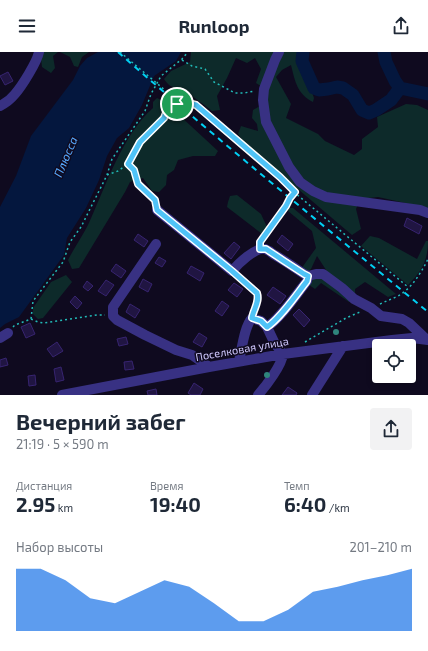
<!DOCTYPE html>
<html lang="ru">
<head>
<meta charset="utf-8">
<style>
	:root { --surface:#fff; --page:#f2f2f3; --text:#1f2937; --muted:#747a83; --accent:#1a73e8 }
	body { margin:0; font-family:"Exo 2",sans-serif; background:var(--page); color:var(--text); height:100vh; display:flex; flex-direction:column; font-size:15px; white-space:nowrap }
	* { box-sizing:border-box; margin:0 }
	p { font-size:13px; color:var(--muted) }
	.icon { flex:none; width:22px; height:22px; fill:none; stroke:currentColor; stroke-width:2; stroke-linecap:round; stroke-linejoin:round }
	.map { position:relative; height:343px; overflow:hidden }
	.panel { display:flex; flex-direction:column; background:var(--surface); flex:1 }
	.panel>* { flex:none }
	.controls { position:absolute; left:372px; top:287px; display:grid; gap:8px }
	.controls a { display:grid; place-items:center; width:44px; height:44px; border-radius:4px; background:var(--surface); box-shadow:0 2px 6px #0003; font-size:20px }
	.pin { position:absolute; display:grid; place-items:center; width:34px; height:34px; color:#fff; margin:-17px; border:2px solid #fff; border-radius:50%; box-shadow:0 1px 4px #0007 }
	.round { display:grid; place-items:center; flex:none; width:42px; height:42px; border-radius:4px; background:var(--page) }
	.overview { display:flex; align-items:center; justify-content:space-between; height:68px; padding:0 16px }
	h1 { font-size:22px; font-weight:700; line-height:30px }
	.stats { display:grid; grid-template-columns:repeat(3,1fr); gap:6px; height:68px; padding:4px 16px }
	.stats div { display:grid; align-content:center }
	.stats b { font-size:20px; font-weight:700 }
	.stats small { font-size:11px; font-weight:400 }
	.stats p { font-size:11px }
	.chart { height:112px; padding:8px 16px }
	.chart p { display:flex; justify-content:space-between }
	.chart svg { width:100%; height:72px; margin-top:4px; fill:var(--accent); opacity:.7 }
	header { display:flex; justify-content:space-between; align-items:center; height:52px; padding:0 16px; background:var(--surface); font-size:18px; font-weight:700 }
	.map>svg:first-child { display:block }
	.green { fill:#0d2a2a }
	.water { fill:#04173e }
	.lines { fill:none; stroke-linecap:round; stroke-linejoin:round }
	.river { stroke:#04173e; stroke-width:13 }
	.building { fill:#201542; stroke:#372470 }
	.path { stroke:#22bab7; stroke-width:1.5; stroke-dasharray:2 3; stroke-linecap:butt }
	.minor { stroke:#383183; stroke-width:10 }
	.rail { stroke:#00d0f4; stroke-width:2; stroke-dasharray:6 5; stroke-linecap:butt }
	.path-bridge { stroke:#22bab7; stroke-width:1.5; stroke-dasharray:2 3; stroke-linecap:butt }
	.tree { fill:#2f857c }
	.route-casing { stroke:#fff; stroke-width:8 }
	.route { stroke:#4fc3f7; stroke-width:5 }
	.labels { text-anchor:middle; stroke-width:3; stroke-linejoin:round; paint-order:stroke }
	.street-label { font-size:11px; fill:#d1c9ff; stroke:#0f0a1f }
	.water-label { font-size:12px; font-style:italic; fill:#57a9ff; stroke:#0f0a1f }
</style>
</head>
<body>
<header><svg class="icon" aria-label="menu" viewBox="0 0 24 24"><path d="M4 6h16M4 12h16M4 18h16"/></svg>Runloop<svg class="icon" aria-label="share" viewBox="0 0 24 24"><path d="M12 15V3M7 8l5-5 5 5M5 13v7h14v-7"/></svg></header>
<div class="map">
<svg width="428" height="343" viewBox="0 0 428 343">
	<rect width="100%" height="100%" fill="#0f0a1f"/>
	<path class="green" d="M42 0H58L53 4 55 16 51 21 42 15 41 7Z
		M60 0H89L82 5 78 15 74 14 70 5Z
		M191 0H297L298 11 307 26 314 46 313 50C297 42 295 29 291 13L282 18 276 25 291 52 286 66 318 82 325 89 354 103 362 97V87L378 75 377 65 406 52 417 53 428 58V156L378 145 360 147 356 157 361 177 352 183 245 92 238 82 241 74 258 79 257 72 252 66 253 58 265 51 267 38 256 31 261 17 255 6 247 11 236 6 227 26 217 44 220 58 212 59C203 52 193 44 182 38 173 33 172 38 164 27L171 19 190 10Z
		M157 46 165 50 218 99 215 104H193L178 108 174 118 167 123 166 133 159 140 152 139 143 126 130 130 125 140 79 216 72 217 68 208C74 196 82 185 88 173 105 136 122 83 153 56V50Z
		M237 143 261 162 267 175 262 182 227 155 228 150 230 144Z
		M289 156H293L396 242 388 245 365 230 355 237V244L349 250 321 231 315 237 309 233 314 226 328 221 317 204 311 217 307 220 301 217 316 196 312 179 288 159Z
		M370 184 379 186 417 207 426 189H428C428 209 421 220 408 233L361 194Z
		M66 223 72 230 43 266 38 267 33 262V256L51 230Z"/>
	<path class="water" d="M98 0H181L176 9 154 24 142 53 129 76 117 86 107 104 99 128 86 156 67 186 64 203 19 265 5 272 0 276V155L16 124 31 84 73 28 80 14 87 6Z"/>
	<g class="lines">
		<path class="river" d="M303 0 302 9 314 36 319 38 328 37 337 35 343 36 353 43 362 58 369 61 376 58 391 48 400 36
			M384 0 386 10 395 29 400 36 428 42"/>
	</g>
	<path class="building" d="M8 20 13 29 5 33 0 24Z
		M407 166 422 174 419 182 404 174Z
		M138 182 148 189 144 195 134 188Z
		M282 183 293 192 288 199 277 190Z
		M234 190 240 195 231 207 224 201Z
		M159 205 166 209 162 215 155 211Z
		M116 212 126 219 121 226 111 219Z
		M191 214 204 221 200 229 187 221Z
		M143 227 152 232 148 240 139 235Z
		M106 228 114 233 106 244 98 239Z
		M87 229 93 234 88 239 83 235Z
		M234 231 243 237 237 245 228 238Z
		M273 235 286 244 280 252 267 243Z
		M75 244 82 251 77 257 70 250Z
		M222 249 229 254 222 264 215 259Z
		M130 252 140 258 135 266 126 260Z
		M299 257 310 268 304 275 293 263Z
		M30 271 35 282 26 286 21 275Z
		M199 281 207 286 202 295 193 290Z
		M126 285 128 292 119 294 117 287Z
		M57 290 63 299 53 305 47 297Z
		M6 306 8 313 0 315V308Z
		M132 309 134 317 125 318 124 310Z
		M61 315 64 328 56 330 54 317Z
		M35 323 36 333 29 334 28 324Z
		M194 331 203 337 200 343H191L188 341Z
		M288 335 297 341 296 343H282Z
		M156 337 157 343H148L147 339Z"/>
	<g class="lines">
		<path class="path" d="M182 8 192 14 205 17 214 30 235 41H244L255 39
			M173 45 180 49 196 53 280 125 287 127
			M128 112 140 90 164 66 167 58 180 49
			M107 123 118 119 128 112 134 118 138 132 155 149V151
			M280 125 295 141 408 235
			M262 188 286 154 290 146 295 141
			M238 224 257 241C259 247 256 253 254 259
			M380 252C386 249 392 247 398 244 412 236 421 221 428 207
			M31 267 38 270 44 271 97 263H105
			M13 275 15 273 31 267 33 249 63 210 70 190 81 175 107 123 112 107 145 59 151 42 161 24 182 7 188 0
			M305 290 346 266 360 260"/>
		<path class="minor" d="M279 0 275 8 264 37 263 48 266 70 289 115 300 130 313 139 326 145 420 158 428 161
			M0 54C6 51 11 47 15 42 22 34 37 10 39 0
			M157 158 232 219C238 212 255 195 265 197 268 198 271 200 273 202 284 208 294 215 304 222L308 224 316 222H323L342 236 354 247 371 256 381 264 402 267 409 271 427 288
			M156 192 113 255V264L117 268 145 283 176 298 192 303 209 315
			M267 275C280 267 297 242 307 229L308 224
			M0 286 8 281
			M239 309C242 297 244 275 252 266L261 269 267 275 275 292 283 302C282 313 266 334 258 343
			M62 343 209 315 283 302 392 288 412 286 428 288
			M312 343 343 294"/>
		<path class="rail" d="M118 0C219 89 324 174 428 260"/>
		<path class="path-bridge" d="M120 0 173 45"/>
	</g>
	<g class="tree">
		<circle cx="336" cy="280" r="3"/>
		<circle cx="267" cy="323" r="3"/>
	</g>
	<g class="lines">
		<defs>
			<path id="route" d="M180 49 196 53 280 125 295 140 290 146 286 154 260 190V197H266L284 209 304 222 308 224 307 229C297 242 280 267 267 275L261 269 252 266C253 258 260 250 257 241L232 219 157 158 155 148 138 132 134 118 128 112 140 90 164 66 167 58Z"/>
		</defs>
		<use href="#route" class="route-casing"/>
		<use href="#route" class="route"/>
	</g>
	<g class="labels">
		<g class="street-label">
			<text transform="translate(242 297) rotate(-10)" y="4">Поселковая улица</text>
		</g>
		<g class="water-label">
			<text transform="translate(66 105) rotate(-67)" y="4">Плюсса</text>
		</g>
	</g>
</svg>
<div class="controls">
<a><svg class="icon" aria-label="locate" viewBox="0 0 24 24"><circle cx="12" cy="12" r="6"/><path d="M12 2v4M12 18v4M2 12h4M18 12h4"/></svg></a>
</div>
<div class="pin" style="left:177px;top:52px;background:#1e9e55"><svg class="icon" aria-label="arrive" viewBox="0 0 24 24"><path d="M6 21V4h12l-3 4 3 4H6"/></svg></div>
</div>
<section class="panel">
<div class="overview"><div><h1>Вечерний забег</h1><p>21:19 · 5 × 590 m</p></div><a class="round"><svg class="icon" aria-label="share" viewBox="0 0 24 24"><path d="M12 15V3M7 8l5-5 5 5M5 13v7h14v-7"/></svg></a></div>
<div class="stats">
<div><p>Дистанция</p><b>2.95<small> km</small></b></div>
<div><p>Время</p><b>19:40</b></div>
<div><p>Темп</p><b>6:40<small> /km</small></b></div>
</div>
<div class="chart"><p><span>Набор высоты</span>201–210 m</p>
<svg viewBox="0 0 160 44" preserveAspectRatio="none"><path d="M0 44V6L10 6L20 13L30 24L40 27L50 20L60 13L70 17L80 27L90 38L100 38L110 31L120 20L130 17L140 13L150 10L160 6V44z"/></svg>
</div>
</section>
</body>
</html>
